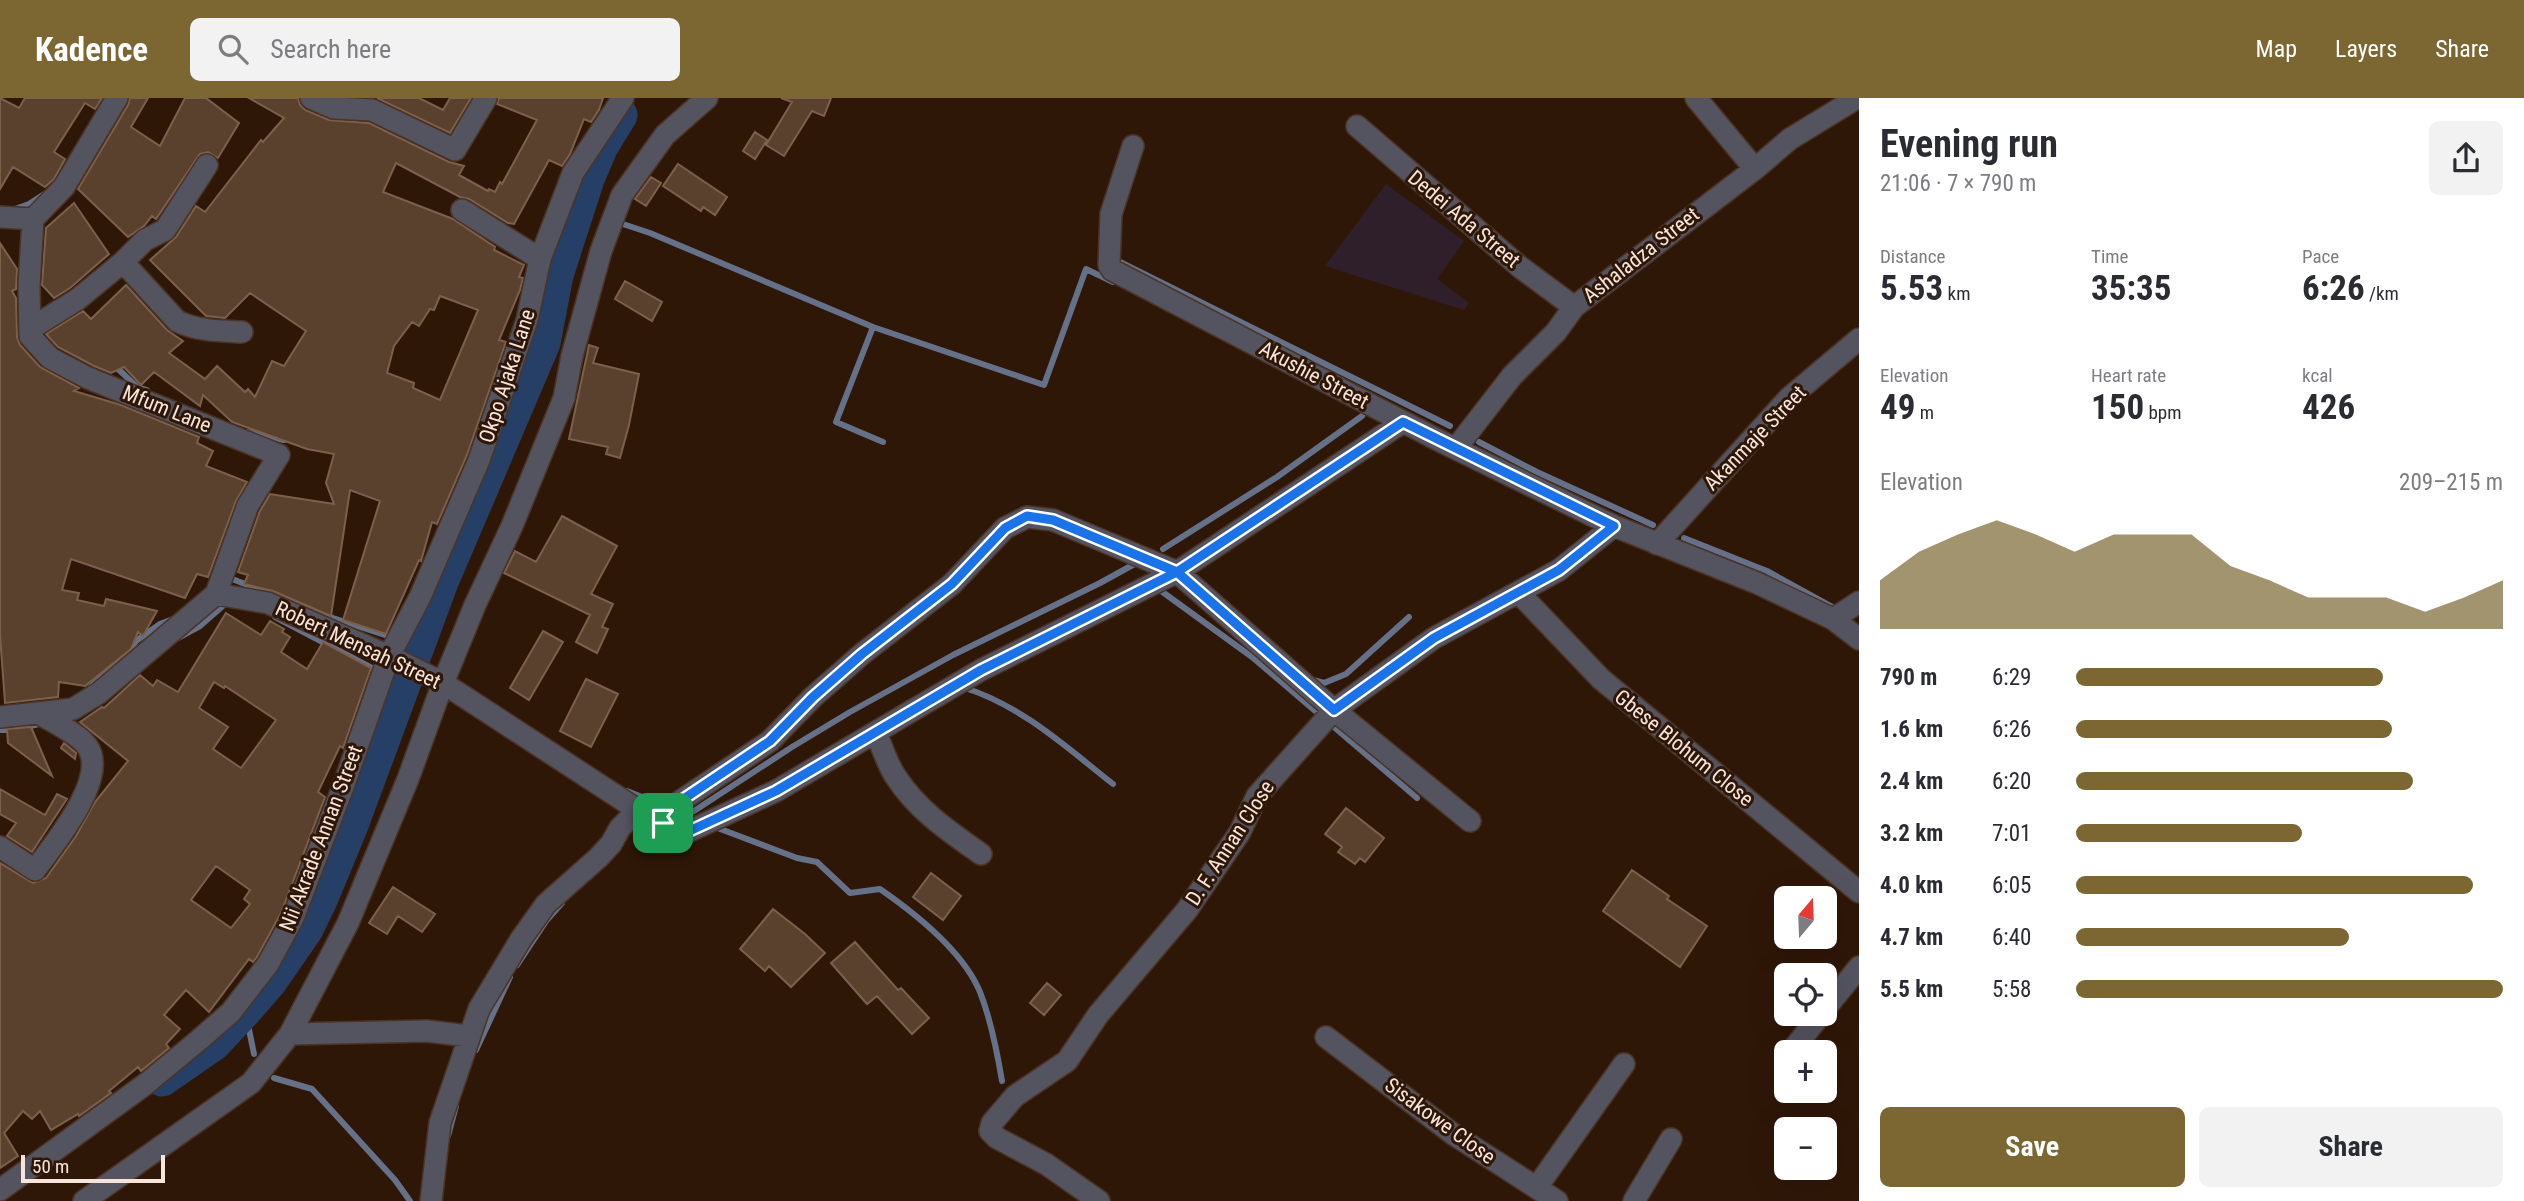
<!DOCTYPE html>
<html lang="en">
<head>
<meta charset="utf-8">
<style>
	:root { --surface:#fff; --page:#f2f2f3; --text:#2b2b33; --muted:#7c7c81; --accent:#7c6733 }
	body { margin:0; font-family:"Roboto Condensed",sans-serif; background:var(--page); color:var(--text); height:100vh; display:flex; flex-direction:column; font-size:26px; white-space:nowrap }
	* { box-sizing:border-box; margin:0 }
	p { font-size:23px; color:var(--muted) }
	.icon { flex:none; width:38px; height:38px; fill:none; stroke:currentColor; stroke-width:2; stroke-linecap:round; stroke-linejoin:round }
	.map { position:relative; flex:1; overflow:hidden }
	.drawer { display:flex; flex-direction:column; background:var(--surface); width:665px }
	.drawer>* { flex:none }
	.needle { width:46px; rotate:19deg }
	.fabs { position:absolute; left:1774px; top:788px; display:grid; gap:14px }
	.fabs a { display:grid; place-items:center; width:63px; height:63px; border-radius:10px; background:var(--surface); box-shadow:0 7px 28px #0002; font-size:35px }
	.scale { position:absolute; left:21px; bottom:18px; width:144px; box-sizing:border-box; padding-left:7px; border:4px solid #f7e5db; border-top:0; font-size:19px; line-height:24px; white-space:nowrap; color:#f7e5db; -webkit-text-stroke:5px #2f1708; paint-order:stroke }
	.pin { position:absolute; display:grid; place-items:center; width:60px; height:60px; color:#fff; margin:-30px; border-radius:14px; box-shadow:0 4px 10px #0006 }
	.round { display:grid; place-items:center; flex:none; width:74px; height:74px; border-radius:10px; background:var(--page) }
	.headline { display:flex; align-items:center; justify-content:space-between; height:119px; padding:0 21px }
	h1 { font-size:38px; font-weight:700; line-height:52px }
	.stats { display:grid; grid-template-columns:repeat(3,1fr); gap:10px; height:119px; padding:7px 21px }
	.stats div { display:grid; align-content:center }
	.stats b { font-size:35px; font-weight:700 }
	.stats small { font-size:19px; font-weight:400 }
	.stats p { font-size:19px }
	.chart { height:196px; padding:14px 21px }
	.chart p { display:flex; justify-content:space-between }
	.chart svg { width:100%; height:126px; margin-top:7px; fill:var(--accent); opacity:.7 }
	.cta { display:flex; gap:14px; margin-top:auto; padding:14px 21px }
	.cta a { flex:1; height:80px; border-radius:10px; background:var(--accent); color:#fff; font-size:28px; font-weight:700; line-height:80px; text-align:center }
	.cta a+a { background:var(--page); color:var(--text) }
	ul { padding:0 21px; list-style:none; font-size:23px }
	li { display:grid; grid-template-columns:112px 84px 1fr; align-items:center; height:52px }
	li i { height:18px; border-radius:9px; background:var(--accent) }
	header { display:flex; align-items:center; gap:42px; box-sizing:border-box; height:98px; padding:0 35px; background:var(--accent); color:#fff }
	header strong { font-size:33px }
	nav { display:flex; gap:38px; margin-inline-start:auto; font-size:24px }
	.search { width:490px; height:63px; background:var(--page); display:flex; align-items:center; gap:18px; box-sizing:border-box; padding:0 24px; border-radius:10px; color:var(--muted); font-size:26px }
	main { display:flex; flex:1; min-height:0 }
	.map>svg:first-child { display:block }
	.medical { fill:#2f1f2a }
	.lines { fill:none; stroke-linecap:round; stroke-linejoin:round }
	.stream { stroke:#657189; stroke-width:6 }
	.river { stroke:#263f66; stroke-width:35 }
	.building { fill:#5a412e; stroke:#7c604c; stroke-width:2; fill-rule:evenodd }
	.minor-casing { stroke:#4b3426; stroke-width:24 }
	.minor { stroke:#545360; stroke-width:21 }
	.route-casing { stroke:#fff; stroke-width:14 }
	.route { stroke:#1a73e8; stroke-width:9 }
	.labels { text-anchor:middle; stroke-width:6; stroke-linejoin:round; paint-order:stroke }
	.street-label { font-size:21px; fill:#f7e5db; stroke:#2f1708 }
</style>
</head>
<body>
<header>
<strong>Kadence</strong>
<div class="search"><svg class="icon" aria-label="search" viewBox="0 0 24 24"><circle cx="10" cy="10" r="6"/><path d="M15 15l6 6"/></svg>Search here</div>
<nav><a>Map</a><a>Layers</a><a>Share</a></nav>
</header>
<main>
<div class="map">
<svg width="1859" height="1103" viewBox="0 0 1859 1103">
	<rect width="100%" height="100%" fill="#2f1708"/>
	<path class="medical" d="M1386 86 1464 143 1437 181 1469 205 1464 212 1325 168Z"/>
	<g class="lines">
		<path class="stream" d="M15 111 29 106 46 95
			M623 126 650 135 873 229 836 324 883 344
			M1118 163 1450 328
			M873 229 1044 287 1086 171 1113 184
			M114 267 137 289 147 292
			M247 334 284 342
			M1479 344 1537 374 1653 427
			M1684 440 1767 473 1834 510
			M1163 451 1277 379 1362 318
			M227 479 333 520 394 540
			M1157 490 1252 559 1417 700
			M275 519 389 579 405 570
			M412 530 427 519
			M178 540 200 528 225 506 230 505
			M1313 582 1324 585 1346 576 1409 519
			M962 589C1021 607 1066 649 1113 686
			M86 593 130 553 136 543 160 526 173 521
			M0 632H13L43 625
			M627 693 677 713 686 716 694 713 792 649 850 614 953 557 1100 485 1140 463
			M630 727 652 740 678 744
			M715 729 797 760 817 764 850 795 880 791C916 816 963 853 980 894 991 922 997 953 1002 983
			M517 867 546 823 562 805
			M245 912 254 956
			M476 952 510 879
			M274 980 312 991 395 1082 410 1103
			M448 1038 456 1008"/>
		<path class="river" d="M162 981 214 945 245 912 270 883 306 831 320 802 351 727 441 484 543 245 556 177 587 81 601 48 620 17"/>
	</g>
	<path class="building" d="M0 0 19 10 25 0H102L95 11 85 5 54 54 65 61 54 81 45 89 13 69 0 91Z
		M130 0H148L131 29 160 48 185 0H206L239 25 218 60 208 54 200 56 156 121 152 118 144 128 128 139 78 91 128 7Z
		M249 0H298L300 7 305 12 329 22 369 25 449 64 464 68 459 77 488 93 489 91 495 94 500 84 502 86 537 22 497 6 499 0H603L599 12 591 24 584 21 570 56 562 68 549 62 514 126 508 125 469 101 460 99 396 65 383 94 453 121 495 149 494 152 524 167 519 179 523 180 520 192 499 242 506 244 467 357 437 426 432 424 421 463 419 462 386 536 343 522 380 403 350 392 331 518 273 493 244 486 248 477 238 474 260 413 270 396 334 406 326 385 334 356 307 351 232 324 203 297 200 308 154 274 141 287 124 269 111 275 94 268 58 249 46 236 83 213 91 221 126 187 167 232 183 243 169 255 205 281 217 268 245 294 248 291 255 299 272 263 284 268 306 233 250 195 225 220 206 218 150 162 176 139 196 108 205 114 261 42 263 44 284 20ZM440 198 478 212 440 302 413 290 414 285 387 275 394 248 412 224 419 228 430 211 434 212Z
		M377 0H419L443 12 450 0H471L450 35Z
		M781 0H831L824 18 812 13 784 58 766 47 792 4Z
		M755 34 767 42 755 61 743 53Z
		M678 66 727 99 715 117 703 109 701 113 663 88Z
		M651 79 661 85 646 108 635 101Z
		M74 105 109 156 70 190 54 200 42 187 46 130Z
		M0 145 17 171 16 191 12 193 16 200 17 239 20 247 40 269 79 290 74 293 121 307 199 339 197 345 213 353 206 368 247 384 236 403 208 479 197 476 185 500 71 461 62 492 79 495 77 502 104 508 106 501 157 513 143 538 138 534 131 551 85 588 59 584 58 599 5 605 0 537Z
		M625 183 662 204 652 223 615 201Z
		M589 247 598 250 593 265 639 276 629 327 620 360 606 356 608 349 569 341Z
		M562 418 617 448 591 496 613 506 602 529 608 531 597 555 576 544 590 517 504 475 515 453 536 464Z
		M226 515 261 537 270 523 284 531 282 534 290 539 281 554 307 571 323 544 371 570 343 650 340 648 318 694 325 699 281 815 257 859 253 864 249 861 209 914 186 892 164 917 180 931 166 946 169 950 141 973 138 969 109 993 111 995 79 1018 78 1016 51 1032 40 1013 32 1021 23 1013 4 1035 18 1058 0 1070V765L33 785 46 780 76 738 95 704 128 663 80 624 102 609 104 610 140 577 153 588 157 582 178 594ZM214 584 224 590 225 588 276 622 241 670 213 651 228 629 199 610ZM216 768 250 792 244 801 250 806 231 830 191 802Z
		M543 533 563 544 529 602 510 590Z
		M586 581 618 596 591 649 560 633Z
		M31 629 52 678 8 645 7 631Z
		M64 645 76 655 75 661 61 650Z
		M0 691 45 717 57 696 67 701 32 754 7 738 16 725 0 716Z
		M1346 710 1384 740 1365 764 1360 760 1355 766 1338 754 1342 749 1325 736Z
		M1632 772 1669 798 1667 801 1707 828 1680 869 1603 813Z
		M931 775 961 798 943 822 913 799Z
		M393 789 435 816 422 834 398 818 387 836 369 825Z
		M773 811 805 836 825 855 791 889 769 868 765 873 740 851Z
		M855 844 898 892 901 890 929 920 912 936 877 898 867 906 831 865Z
		M1047 885 1061 897 1044 917 1030 905Z"/>
	<g class="lines">
		<defs>
			<path id="minor" d="M117 0 64 89 33 121 29 187 30 238 50 260 88 280 279 357 248 407 216 496
				M311 0 334 10 372 12 455 52 486 0
				M1696 0 1755 71
				M1357 28 1520 169 1574 209
				M1133 48 1111 116 1109 167 1112 172 1442 344 1614 428 1757 485 1833 521 1859 541
				M462 112 540 161
				M0 119 33 121
				M123 164 177 223C197 233 220 233 242 234
				M30 231 78 201 123 164 145 142 165 132 207 67
				M1457 349 1512 278 1556 234 1574 209 1755 71 1790 41 1857 0
				M1657 446 1789 300 1859 241
				M1519 495 1601 581 1859 794
				M1833 521 1859 504
				M0 619 73 611 99 595 216 496 268 505 389 558 443 585 638 712 663 725 674 735H685L776 693 981 572 1177 474 1403 324
				M876 634C882 649 887 666 896 679 917 712 950 734 981 756
				M663 725 679 704 770 643 813 599 862 556 952 486 1005 430 1027 419 1053 422 1177 474 1334 612 1470 723
				M0 749 35 772C53 747 110 680 87 648 79 636 51 623 38 615
				M1825 911 1859 869
				M290 936 427 933 468 938
				M1326 939 1453 1036 1557 1103
				M1794 950 1822 915
				M1537 1089 1624 966
				M0 1092 147 985 199 942 231 914 268 866 293 820 343 689 389 558 420 499 479 362 527 222 540 161 573 75 623 0
				M84 1103 251 985 290 936 348 825 408 681 443 585 475 507 512 428 564 300 572 258 601 153 622 97 665 37 707 0
				M431 1103 440 1025 479 911 521 841 546 806 598 760 611 746 620 730 638 712
				M1099 1103 1046 1066 997 1040 990 1033 992 1025 1015 998 1067 963 1098 917 1187 812 1240 734 1257 698 1334 612 1434 540 1559 472 1614 428
				M1634 1103 1671 1041"/>
		</defs>
		<use href="#minor" class="minor-casing"/>
		<use href="#minor" class="minor"/>
	</g>
	<g class="lines">
		<defs>
			<path id="route" d="M663 725 674 735H685L776 693 981 572 1177 474 1334 612 1434 540 1559 472 1614 428 1403 324 1177 474 1053 422 1027 418 1005 430 952 486 862 556 813 599 770 643 679 704 663 725"/>
		</defs>
		<use href="#route" class="route-casing"/>
		<use href="#route" class="route"/>
	</g>
	<g class="labels">
		<g class="street-label">
			<text transform="translate(1464 121) rotate(40)" y="7">Dedei Ada Street</text>
			<text transform="translate(1641 157) rotate(-38)" y="7">Ashaladza Street</text>
			<text transform="translate(1314 277) rotate(28)" y="7">Akushie Street</text>
			<text transform="translate(507 278) rotate(-72)" y="7">Okpo Ajaka Lane</text>
			<text transform="translate(167 311) rotate(22)" y="7">Mfum Lane</text>
			<text transform="translate(1755 340) rotate(-46)" y="7">Akanmaje Street</text>
			<text transform="translate(358 547) rotate(25)" y="7">Robert Mensah Street</text>
			<text transform="translate(1684 650) rotate(39)" y="7">Gbese Blohum Close</text>
			<text transform="translate(321 740) rotate(-69)" y="7">Nii Akrade Annan Street</text>
			<text transform="translate(1230 745) rotate(-57)" y="7">D. F. Annan Close</text>
			<text transform="translate(1440 1023) rotate(36)" y="7">Sisakowe Close</text>
		</g>
	</g>
</svg>
<div class="fabs">
<a><svg class="needle" viewBox="-14 -14 28 28"><path d="M0-13l5 13h-10z" fill="#e53935"/><path d="M0 13l5-13h-10z" fill="#7c7c81"/></svg></a>
<a><svg class="icon" aria-label="locate" viewBox="0 0 24 24"><circle cx="12" cy="12" r="6"/><path d="M12 2v4M12 18v4M2 12h4M18 12h4"/></svg></a>
<a>+</a>
<a>−</a>
</div>
<div class="scale">50 m</div>
<div class="pin" style="left:663px;top:725px;background:#1e9e55"><svg class="icon" aria-label="arrive" viewBox="0 0 24 24"><path d="M6 21V4h12l-3 4 3 4H6"/></svg></div>
</div>
<section class="drawer">
<div class="headline"><div><h1>Evening run</h1><p>21:06 · 7 × 790 m</p></div><a class="round"><svg class="icon" aria-label="share" viewBox="0 0 24 24"><path d="M12 15V3M7 8l5-5 5 5M5 13v7h14v-7"/></svg></a></div>
<div class="stats">
<div><p>Distance</p><b>5.53<small> km</small></b></div>
<div><p>Time</p><b>35:35</b></div>
<div><p>Pace</p><b>6:26<small> /km</small></b></div>
</div>
<div class="stats">
<div><p>Elevation</p><b>49<small> m</small></b></div>
<div><p>Heart rate</p><b>150<small> bpm</small></b></div>
<div><p>kcal</p><b>426</b></div>
</div>
<div class="chart"><p><span>Elevation</span>209–215 m</p>
<svg viewBox="0 0 160 44" preserveAspectRatio="none"><path d="M0 44V27L10 17L20 11L30 6L40 11L50 17L60 11L70 11L80 11L90 22L100 27L110 33L120 33L130 33L140 38L150 33L160 27V44z"/></svg>
</div>
<ul>
<li><b>790 m</b>6:29<i style="width:72%"></i></li>
<li><b>1.6 km</b>6:26<i style="width:74%"></i></li>
<li><b>2.4 km</b>6:20<i style="width:79%"></i></li>
<li><b>3.2 km</b>7:01<i style="width:53%"></i></li>
<li><b>4.0 km</b>6:05<i style="width:93%"></i></li>
<li><b>4.7 km</b>6:40<i style="width:64%"></i></li>
<li><b>5.5 km</b>5:58<i style="width:100%"></i></li>
</ul>
<div class="cta"><a>Save</a><a>Share</a></div>
</section>
</main>
</body>
</html>
